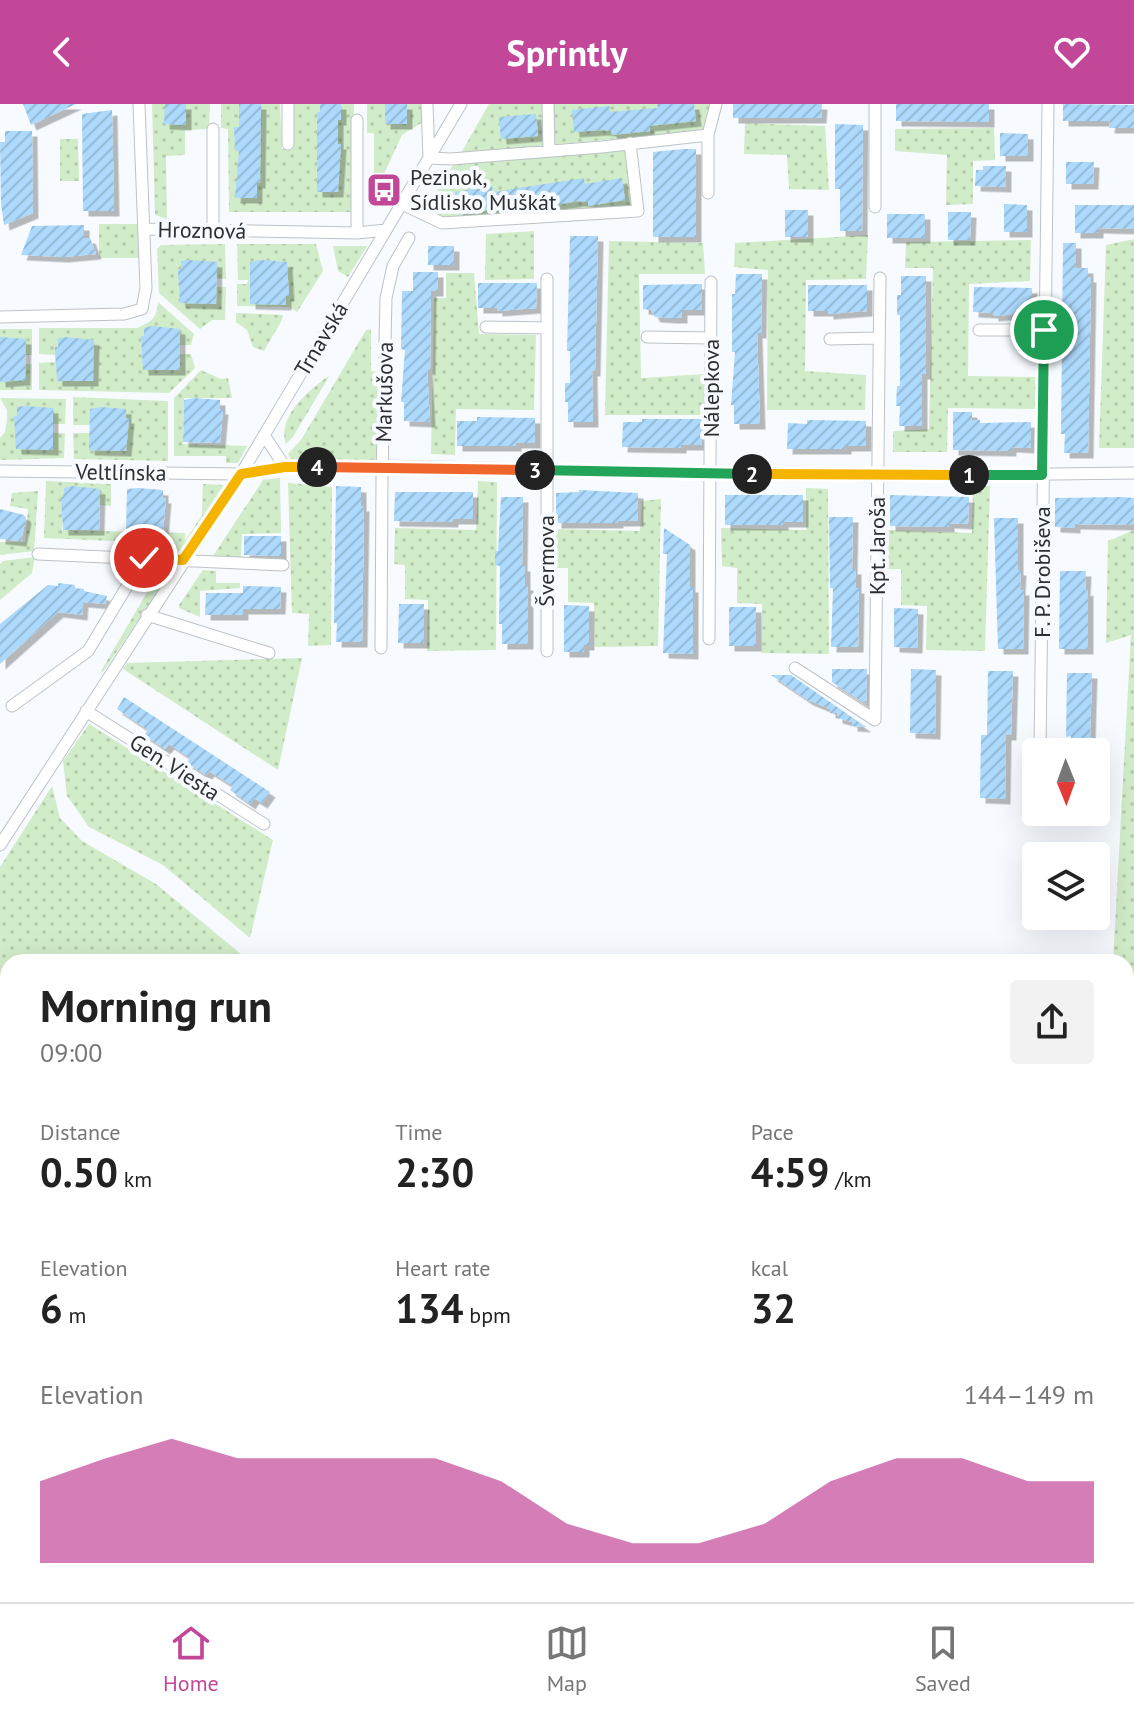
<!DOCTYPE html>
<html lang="en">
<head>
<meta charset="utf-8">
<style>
	:root { --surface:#fff; --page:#f2f2f2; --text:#222; --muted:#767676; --line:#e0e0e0; --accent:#c24799 }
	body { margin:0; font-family:"PT Sans",sans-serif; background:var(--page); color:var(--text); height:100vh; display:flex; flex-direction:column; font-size:30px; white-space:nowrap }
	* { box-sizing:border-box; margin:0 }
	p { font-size:26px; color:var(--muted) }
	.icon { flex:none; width:44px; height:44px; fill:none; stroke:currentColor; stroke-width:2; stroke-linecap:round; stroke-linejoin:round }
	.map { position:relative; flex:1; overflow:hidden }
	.panel { position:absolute; left:0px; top:850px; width:1134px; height:648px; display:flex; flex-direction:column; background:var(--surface); border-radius:24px 24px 0 0; box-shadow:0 8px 32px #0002 }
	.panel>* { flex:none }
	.needle { width:52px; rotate:179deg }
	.controls { position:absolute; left:1022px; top:634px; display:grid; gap:16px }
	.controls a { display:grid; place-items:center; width:88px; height:88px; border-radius:8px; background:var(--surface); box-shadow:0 8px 32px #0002; font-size:40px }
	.pin { position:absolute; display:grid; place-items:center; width:68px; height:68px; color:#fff; margin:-34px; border:4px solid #fff; border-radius:50%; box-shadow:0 2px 8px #0007 }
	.km { position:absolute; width:40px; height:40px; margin:-20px; border-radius:50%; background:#222; color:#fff; font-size:22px; line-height:40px; text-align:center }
	.round { display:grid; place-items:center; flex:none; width:84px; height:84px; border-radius:8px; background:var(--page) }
	.headline { display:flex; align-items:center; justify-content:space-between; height:136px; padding:0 40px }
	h1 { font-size:44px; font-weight:700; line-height:60px }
	.figures { display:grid; grid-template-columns:repeat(3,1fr); gap:12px; height:136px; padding:8px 40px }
	.figures div { display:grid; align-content:center }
	.figures b { font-size:40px; font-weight:700 }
	.figures small { font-size:22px; font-weight:400 }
	.figures p { font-size:22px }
	.chart { height:224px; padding:16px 40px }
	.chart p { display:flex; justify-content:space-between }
	.chart svg { width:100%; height:144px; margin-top:8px; fill:var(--accent); opacity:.7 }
	header { display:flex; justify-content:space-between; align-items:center; height:104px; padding:0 40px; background:var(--accent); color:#fff; font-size:36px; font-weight:700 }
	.tab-bar { display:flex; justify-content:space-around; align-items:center; height:112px; border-top:2px solid var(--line); background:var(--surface); font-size:22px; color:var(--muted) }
	.tab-bar a { display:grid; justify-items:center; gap:4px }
	.tab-bar .current { color:var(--accent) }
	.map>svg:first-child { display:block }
	.grass { fill:url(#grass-dots) }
	.building { fill:url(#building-hatch); filter:url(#shadow) }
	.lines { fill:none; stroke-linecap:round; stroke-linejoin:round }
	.street-casing { stroke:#bcc2c8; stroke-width:13 }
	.street { stroke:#fff; stroke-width:11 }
	.split-1-casing { stroke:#fff; stroke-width:16 }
	.split-2-casing { stroke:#fff; stroke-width:16 }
	.split-3-casing { stroke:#fff; stroke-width:16 }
	.split-4-casing { stroke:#fff; stroke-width:16 }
	.split-5-casing { stroke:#fff; stroke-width:16 }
	.split-1 { stroke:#22a559; stroke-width:10 }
	.split-2 { stroke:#f5b400; stroke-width:10 }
	.split-3 { stroke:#22a559; stroke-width:10 }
	.split-4 { stroke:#f0652b; stroke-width:10 }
	.split-5 { stroke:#f5b400; stroke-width:10 }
	.labels { text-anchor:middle; stroke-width:8; stroke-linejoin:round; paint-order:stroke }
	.poi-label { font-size:22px; fill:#2c2e30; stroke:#f7fbff; text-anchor:start }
	.street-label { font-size:22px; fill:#2c2e30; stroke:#f7fbff }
</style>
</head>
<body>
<header><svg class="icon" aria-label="back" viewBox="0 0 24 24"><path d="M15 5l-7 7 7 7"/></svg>Sprintly<svg class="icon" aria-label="heart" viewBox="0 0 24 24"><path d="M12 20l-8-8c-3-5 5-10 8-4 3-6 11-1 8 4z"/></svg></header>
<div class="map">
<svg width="1134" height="1498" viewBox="0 0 1134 1498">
	<defs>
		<pattern id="grass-dots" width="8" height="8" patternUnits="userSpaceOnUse" patternTransform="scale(2)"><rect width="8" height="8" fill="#d1ecc8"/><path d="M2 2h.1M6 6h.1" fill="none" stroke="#b4cbac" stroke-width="1.8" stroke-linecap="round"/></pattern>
		<pattern id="building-hatch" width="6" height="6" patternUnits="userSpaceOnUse" patternTransform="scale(2)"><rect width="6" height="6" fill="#acd9fc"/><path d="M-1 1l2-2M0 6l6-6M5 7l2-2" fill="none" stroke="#94bbd8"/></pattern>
		<filter id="shadow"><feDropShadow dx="5.5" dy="5.5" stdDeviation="0" flood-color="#0004"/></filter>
	</defs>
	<rect width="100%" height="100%" fill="#f7fbff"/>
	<path class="grass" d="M152 0H210L209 25 185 26V51L166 52 167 115 155 111Z
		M221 0H280L282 45 292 44V0H354L353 108H229L228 25 221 24Z
		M367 0H425L426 16 402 31 384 70H374V29H367Z
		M489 0H710L703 27 461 49Z
		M745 19 825 22 829 86 789 85 787 51 744 50Z
		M994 24 995 56 973 57V100L946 101 947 51 895 47V25Z
		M60 35H78L79 77H60Z
		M625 45 632 104 444 115 425 107 453 61Z
		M99 120H141L142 154H99Z
		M534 127V175L485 176 486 130Z
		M868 131 866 175 806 176 805 267 866 271 865 306H767L768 166 734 163 735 139Z
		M1134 135V344H1099L1106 141Z
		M1031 136 1030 177 969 180 968 272 1037 273 1035 305 948 304 947 348H893V327L929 325 933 164H905L906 138Z
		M609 137 703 139 705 170H639L641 274 705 270 706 311H605Z
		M225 140 226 175H215L214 183H226L225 216H212L200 225 159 189 157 145 161 141Z
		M237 140H316L323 167 297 208 289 203 237 202V180H247L248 176H238Z
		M333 142H367L348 173 338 167Z
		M446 169H474L479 230 536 231 534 306 456 305 455 351 431 350 434 194H446Z
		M158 198 194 230 191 241H177L178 250H191L195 264 169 289 39 286V259L55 258V251L39 250V224H137C151 218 157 215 158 198Z
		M236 209 283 211 282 216 264 247 253 243 247 226 236 218Z
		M0 225H32V251H23V260H32V286H0Z
		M371 225V267L379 268 377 357 293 358 288 350 301 336 366 226Z
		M201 266 221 275 228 274 232 294H184L183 340 247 342 238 359H226V352H174V294Z
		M330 271 293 333 286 340C276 313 310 285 330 271Z
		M73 293 168 297V357L74 355 73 329H92V321H73Z
		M0 294 66 295 65 320H51L50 329H65L64 354 0 356V334L5 328 7 316V306Z
		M280 374 281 429 242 430 241 455H220L213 452 263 376Z
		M46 377 111 380V402L100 401 99 385H64L62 426 185 429V437L202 411 203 380 224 381 187 441 184 440 183 449 160 448V439L44 434Z
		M478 377 497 378 496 546 427 547 428 496 405 495V461L394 460 395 424 476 426Z
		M288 379 332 383 331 541 308 542 309 510 292 509Z
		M973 382H990L985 547 926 546 927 502 901 501V465H885L887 426 972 429Z
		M806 384 828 385 829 550 761 549 762 500 737 499V464L722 462 721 424 806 426Z
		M38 387 34 447 0 451V438H25L28 405 10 402 12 389Z
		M661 395 658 542 595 543 594 499 568 498V464H556V425L640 427 642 397Z
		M1134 426V1149L1126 1150V858H1113L1131 531 1106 539 1108 437Z
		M35 453 32 469 0 496V460L3 457Z
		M144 458 177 460 103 568 101 567 156 473 141 465Z
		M203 466 216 467V479H240V484L200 487V513L179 504V501Z
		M302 554 278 666 123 565 127 559Z
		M89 620 273 736 250 834 163 761 89 723 67 692 63 657Z
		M52 682 60 714 82 737 156 780 247 855V858H8V1227L0 1222V763Z"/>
	<path class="building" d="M23 0H76L31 21Z
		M165 0H186V21L164 20Z
		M239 0H261L260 79H257V94H235L239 47H235L234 23H239Z
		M320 0H341V16H338V40H341L338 88H317V8H320Z
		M385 0H407V20H385Z
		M657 0H694L696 17 649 22 650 27 612 31 611 27 603 26 574 28 572 6 609 2 610 8 658 4Z
		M733 0H822L821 14H733Z
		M896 0H989V18L896 17Z
		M1063 0 1134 1V24H1109L1110 17H1063Z
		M112 6 114 107H83L82 10Z
		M536 10 538 32 501 35 499 13Z
		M835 20 863 21 862 127H840V85H835Z
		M5 27H32L33 109 4 121 1 99 0 38H5Z
		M1000 29 1028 30V52H1000Z
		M684 45H696V133H653V48Z
		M1066 58H1094L1093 80H1066Z
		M983 62H1006V83L975 82 976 66H983Z
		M584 74 585 80 622 74 625 96 588 102V98L579 97 533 105 487 106 458 109 455 88 492 82 493 88Z
		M1004 100 1027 101V128H1004Z
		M1075 101H1134V125L1098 124V129H1075Z
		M785 106H808V133H785Z
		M948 108H971L970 136H948Z
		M887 110H925V134H887Z
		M84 121V134H90L96 150 63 153 21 151 32 122Z
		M570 132H598L595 267H592L593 318H568V298H565V279H570V247H567Z
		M1063 139H1076V164H1088V173H1091L1088 349H1064L1065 330H1061Z
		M428 142H454V161H428Z
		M189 156 217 158 216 200 180 199 178 166H181V157Z
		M261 156 287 158 289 192H286V201L250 200V158Z
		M413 168H438V187H431L430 266 427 265 430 318 404 317V298H401L405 246 401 245 402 187H413Z
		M736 170H762L761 229H757L760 320H734V301H731L735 248H732V190H735Z
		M901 172H926V270H922V322H899L900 302H896L897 282H900V211H897V191H901Z
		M478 179H537L536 204 497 207V204H478Z
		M702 180V206H682V214H671L655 213 651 206 643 205V181Z
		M808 181H867V207L828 210V207H808Z
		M974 183 1032 184V209L993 212V209L973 208Z
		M152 222 180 225V266H143L141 232H144V224Z
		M0 233 26 235 25 276 0 278Z
		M65 233 94 236 93 277H57L55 243H58V235Z
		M194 294 220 296V305H223L220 339 183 338 184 296Z
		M25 302 53 304V346L16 345 14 312H17V303Z
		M101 303 126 305V314H129L126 347 89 346 90 305Z
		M953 308H972V316H980V319L1031 318V344L1011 343V347L953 346Z
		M477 313 535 314V339H516V342H457V317H477Z
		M642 315H702V341H681V344L622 343 623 318H642Z
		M807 316 866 317V342H846V345H787L788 319 807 320Z
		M71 382 100 385 99 426H63L61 392 63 393 64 384Z
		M336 382 361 383V402H364L362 538H336L337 519H334Z
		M138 384 163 386V394H166L163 428 126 427 127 385Z
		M579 386 638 389V417H618V419H556V389L579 388Z
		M395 388H473V415H453V418L394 417Z
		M725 391H803V418H783V421H725Z
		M890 391 969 393 968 420 949 419V423L890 422Z
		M501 393H523L522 462H525V481H528V540H502V520H499L500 462 495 461V447H498Z
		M1122 393 1134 394 1133 421 1075 420V424L1055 423V394Z
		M0 405 24 411 26 414 21 437 0 435Z
		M829 413H853L852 465H856V484H859L858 543H831L833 484H830Z
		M994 414H1018V466H1021L1020 486H1024L1023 545H998Z
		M664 424 690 441V483H693V550L663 549 667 450H663Z
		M244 432H281V452L244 451Z
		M1060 467H1086L1085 487 1088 486V545H1059Z
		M58 479 75 481V484L84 485V487L107 492 105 500 83 498 82 511 58 508 0 560V520L48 481 58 482Z
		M243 482 281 483 280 505H243V511H205L206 489H243Z
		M399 500H424V539H398Z
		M564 501 589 502V541H584V548H564Z
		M729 503H756V542H729Z
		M894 504 918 505 917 544 894 543Z
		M832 565H867L866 600 832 578Z
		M911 565 936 566 935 630 910 629Z
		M988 567H1013L1011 631H1006L1005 695 980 694 981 631H987Z
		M1067 569H1092L1090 633H1096V648H1071V632L1066 633Z
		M771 571H791L866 623 852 622V618L837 614V609H830V605L808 596Z
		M124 593 270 688 262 699 254 694 250 700 230 686 233 682 209 667 206 671 187 659 190 654 169 640 165 645 144 631 148 626 117 605Z"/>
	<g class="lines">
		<defs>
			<path id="street" d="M427 0 429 54 451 55 602 43 708 31
				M548 0 549 47
				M213 25V126
				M288 40V0
				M708 89V31L716 0
				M402 100 442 119 638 107 630 39
				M875 103V0
				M144 125 357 129 386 126
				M357 129V16
				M0 213 124 210 142 205 146 184 139 0
				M486 223 547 224
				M979 226H1044
				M647 233 711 234
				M830 235 878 234
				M264 331 285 363
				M0 367 241 370 285 363 382 362 877 372 1134 369
				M38 450 283 461
				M147 511 269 549
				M709 535 711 178
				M381 544 382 374 386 194 393 162 409 134
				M547 547V175
				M795 564 875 616 880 174
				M12 602 88 547 144 454
				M86 607 264 720
				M1040 648 1048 0
				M0 741 241 370 461 0"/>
		</defs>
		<use href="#street" class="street-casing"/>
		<use href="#street" class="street"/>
	</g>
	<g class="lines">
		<defs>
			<path id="split-1" d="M969 371H1042L1044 226"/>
			<path id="split-2" d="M752 370 969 371"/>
			<path id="split-3" d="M535 366 752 370"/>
			<path id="split-4" d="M317 363 535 366"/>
			<path id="split-5" d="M144 454 183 456 241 370 285 363H317"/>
		</defs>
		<use href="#split-1" class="split-1-casing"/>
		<use href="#split-2" class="split-2-casing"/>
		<use href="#split-3" class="split-3-casing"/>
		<use href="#split-4" class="split-4-casing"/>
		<use href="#split-5" class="split-5-casing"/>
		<use href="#split-1" class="split-1"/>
		<use href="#split-2" class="split-2"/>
		<use href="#split-3" class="split-3"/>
		<use href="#split-4" class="split-4"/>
		<use href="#split-5" class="split-5"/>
	</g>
	<defs>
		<symbol id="bus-square" viewBox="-11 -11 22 22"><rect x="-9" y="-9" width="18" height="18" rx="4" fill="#c24799" stroke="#f7fbff"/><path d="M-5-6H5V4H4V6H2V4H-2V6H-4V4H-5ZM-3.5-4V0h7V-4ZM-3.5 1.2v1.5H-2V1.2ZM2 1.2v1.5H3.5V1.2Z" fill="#fff"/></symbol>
	</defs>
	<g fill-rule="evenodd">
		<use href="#bus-square" x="364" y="66" width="40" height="40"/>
	</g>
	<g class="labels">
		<g class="poi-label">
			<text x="410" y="81">Pezinok,<tspan x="410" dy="25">Sídlisko Muškát</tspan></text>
		</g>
		<g class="street-label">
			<text transform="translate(202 126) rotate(1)" y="8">Hroznová</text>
			<text transform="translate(321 235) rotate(-59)" y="8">Trnavská</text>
			<text transform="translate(711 284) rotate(-90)" y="8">Nálepkova</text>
			<text transform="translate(384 288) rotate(-89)" y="8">Markušova</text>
			<text transform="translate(121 368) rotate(1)" y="8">Veltlínska</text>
			<text transform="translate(877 442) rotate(-90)" y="8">Kpt. Jaroša</text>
			<text transform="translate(546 457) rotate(-90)" y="8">Švermova</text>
			<text transform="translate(1042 468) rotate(-90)" y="8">F. P. Drobiševa</text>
			<text transform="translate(175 663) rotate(33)" y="8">Gen. Viesta</text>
		</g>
	</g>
</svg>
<div class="controls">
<a><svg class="needle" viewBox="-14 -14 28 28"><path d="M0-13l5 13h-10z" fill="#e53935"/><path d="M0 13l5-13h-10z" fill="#767676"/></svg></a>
<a><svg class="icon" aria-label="layers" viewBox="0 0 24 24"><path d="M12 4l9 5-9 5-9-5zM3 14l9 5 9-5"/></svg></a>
</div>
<div class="pin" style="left:1044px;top:226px;background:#1e9e55"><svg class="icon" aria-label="arrive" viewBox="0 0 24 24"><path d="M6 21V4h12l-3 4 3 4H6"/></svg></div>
<div class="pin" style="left:144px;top:454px;background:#d93025"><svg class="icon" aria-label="check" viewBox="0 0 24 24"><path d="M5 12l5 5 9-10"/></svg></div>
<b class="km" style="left:969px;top:371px">1</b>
<b class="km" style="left:752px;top:370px">2</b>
<b class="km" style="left:535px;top:366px">3</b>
<b class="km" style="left:317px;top:363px">4</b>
<section class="panel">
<div class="headline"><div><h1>Morning run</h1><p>09:00</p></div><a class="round"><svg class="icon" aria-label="share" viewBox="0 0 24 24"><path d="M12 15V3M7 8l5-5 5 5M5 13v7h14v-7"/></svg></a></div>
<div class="figures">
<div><p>Distance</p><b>0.50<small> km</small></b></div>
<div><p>Time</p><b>2:30</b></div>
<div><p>Pace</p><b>4:59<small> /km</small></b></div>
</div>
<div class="figures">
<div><p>Elevation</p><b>6<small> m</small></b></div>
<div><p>Heart rate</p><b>134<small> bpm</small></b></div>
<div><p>kcal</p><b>32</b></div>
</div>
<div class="chart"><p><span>Elevation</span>144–149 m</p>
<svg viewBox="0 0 160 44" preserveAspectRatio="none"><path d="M0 44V19L10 12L20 6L30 12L40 12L50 12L60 12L70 19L80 32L90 38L100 38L110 32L120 19L130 12L140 12L150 19L160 19V44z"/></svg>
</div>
</section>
</div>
<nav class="tab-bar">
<a class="current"><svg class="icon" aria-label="home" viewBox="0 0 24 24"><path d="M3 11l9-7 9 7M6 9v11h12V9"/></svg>Home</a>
<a><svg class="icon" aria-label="map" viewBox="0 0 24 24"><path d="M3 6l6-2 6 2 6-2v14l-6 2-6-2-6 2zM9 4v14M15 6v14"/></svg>Map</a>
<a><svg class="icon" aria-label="saved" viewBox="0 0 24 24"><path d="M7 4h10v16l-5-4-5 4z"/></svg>Saved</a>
</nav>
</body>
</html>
